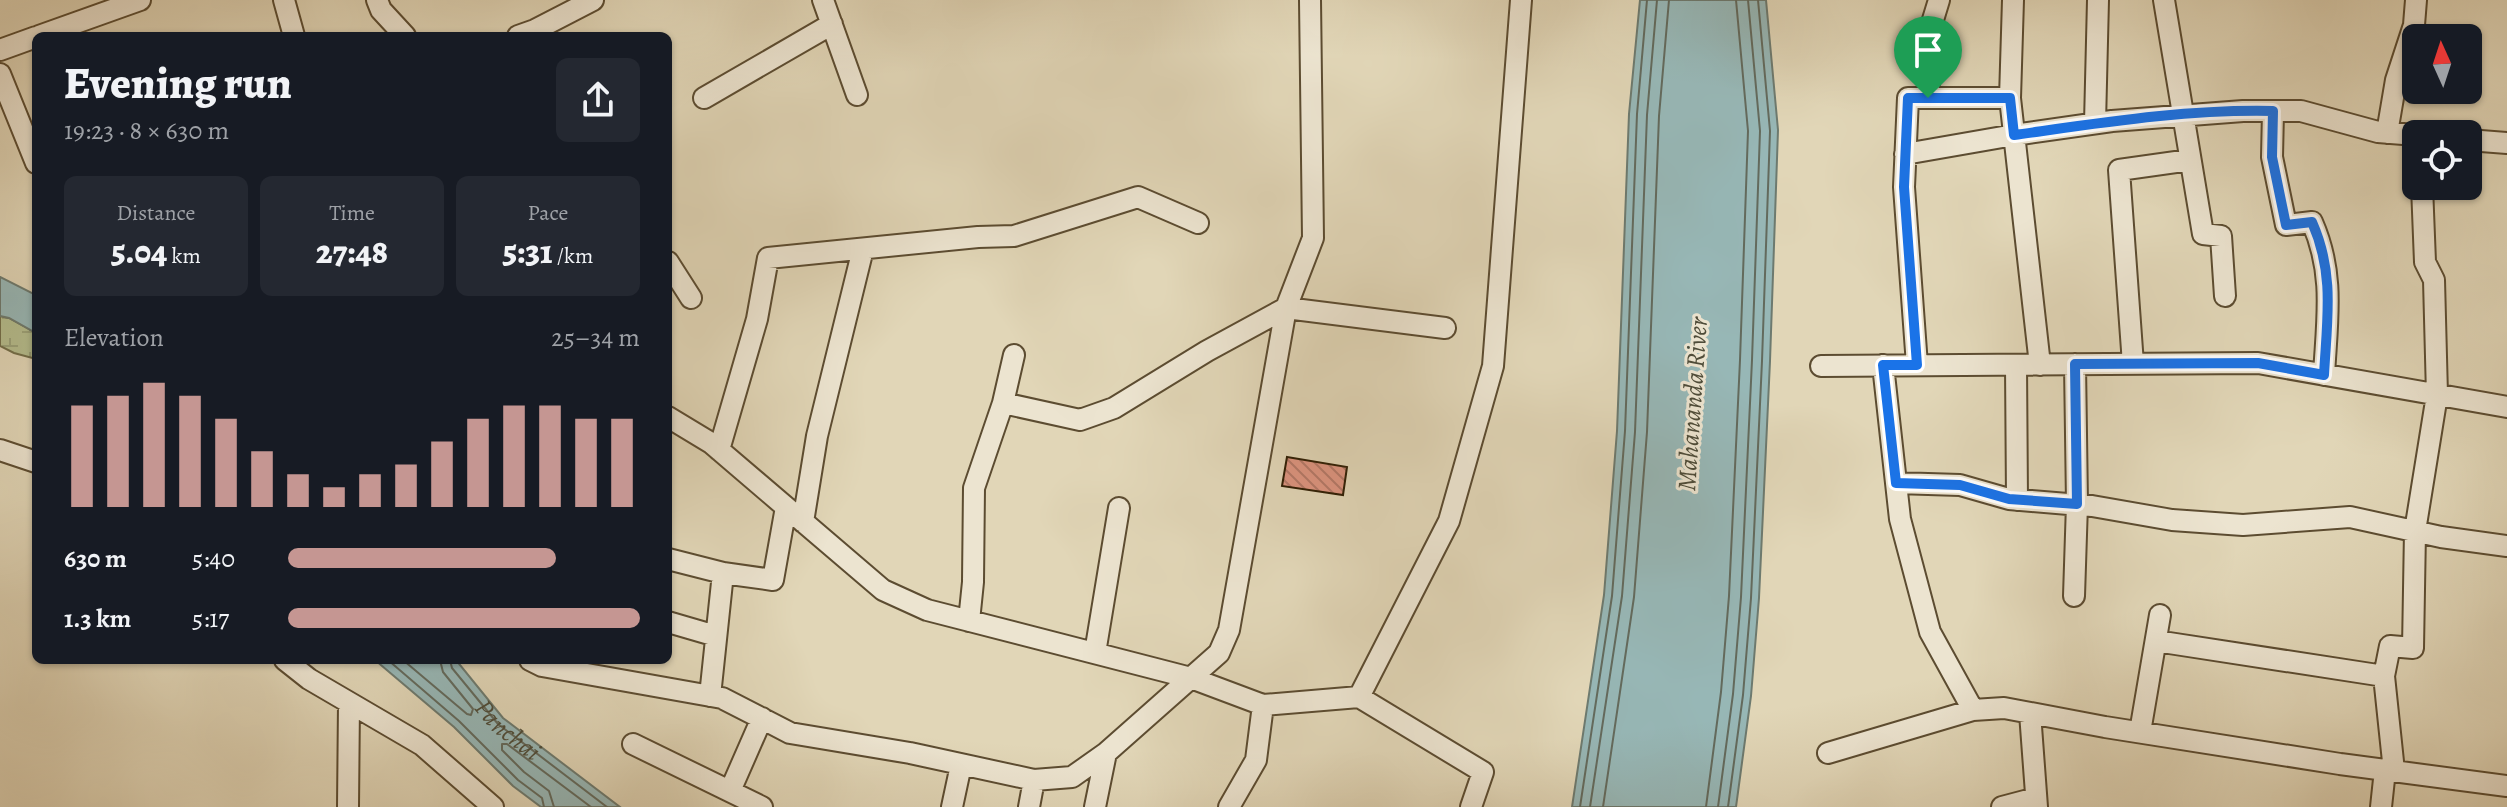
<!DOCTYPE html>
<html lang="en">
<head>
<meta charset="utf-8">
<style>
	:root { --surface:#171b24; --page:#242831; --text:#f1f3f6; --muted:#9ea1a6; --accent:#c59692 }
	body { margin:0; font-family:Alegreya,serif; background:var(--page); color:var(--text); height:100vh; display:flex; flex-direction:column; font-size:30px; white-space:nowrap }
	* { box-sizing:border-box; margin:0 }
	p { font-size:26px; color:var(--muted) }
	.icon { flex:none; width:44px; height:44px; fill:none; stroke:currentColor; stroke-width:2; stroke-linecap:round; stroke-linejoin:round }
	.map { position:relative; flex:1; overflow:hidden }
	.drawer { position:absolute; left:32px; top:32px; width:640px; height:632px; display:flex; flex-direction:column; background:var(--surface); border-radius:12px; box-shadow:0 2px 6px #0004 }
	.drawer>* { flex:none }
	.needle { width:52px; rotate:357deg }
	.fabs { position:absolute; left:2402px; top:24px; display:grid; gap:16px }
	.fabs a { display:grid; place-items:center; width:80px; height:80px; border-radius:12px; background:var(--surface); box-shadow:0 2px 6px #0004; font-size:40px }
	.pin { position:absolute; display:grid; place-items:center; width:68px; height:68px; color:#fff; margin:-82px -34px; border-radius:50% 50% 50% 0; rotate:-45deg; box-shadow:0 0 8px #0007 }
	.pin .icon { rotate:45deg }
	.round { display:grid; place-items:center; flex:none; width:84px; height:84px; border-radius:12px; background:var(--page) }
	.head { display:flex; align-items:center; justify-content:space-between; height:136px; padding:0 32px }
	h1 { font-size:44px; font-weight:800; line-height:60px }
	.stats { display:grid; grid-template-columns:repeat(3,1fr); gap:12px; height:136px; padding:8px 32px }
	.stats div { display:grid; align-content:center; border-radius:12px; background:var(--page); text-align:center }
	.stats b { font-size:34px; font-weight:800 }
	.stats small { font-size:22px; font-weight:400 }
	.stats p { font-size:22px }
	.chart { height:224px; padding:16px 32px }
	.chart p { display:flex; justify-content:space-between }
	.chart svg { width:100%; height:144px; margin-top:8px; stroke:var(--accent); stroke-width:6 }
	ul { padding:0 32px; list-style:none; font-size:26px }
	li { display:grid; grid-template-columns:128px 96px 1fr; align-items:center; height:60px }
	li i { height:20px; border-radius:10px; background:var(--accent) }
	.map>svg:first-child { display:block }
	.wetland { fill:url(#wetland-marsh); stroke:#726e49; stroke-width:2 }
	.water { fill:#97b7b6; stroke:#6d7a6f; stroke-width:2 }
	.lines { fill:none; stroke-linecap:round; stroke-linejoin:round }
	.shore { stroke:#636a5d; stroke-width:2 }
	.building { fill:url(#building-back-hatch); stroke:#2f1e04; stroke-width:2 }
	.minor-casing { stroke:#5c4c31; stroke-width:24 }
	.minor { stroke:#ece4d0; stroke-width:20 }
	.route-casing { stroke:#fff; stroke-width:16 }
	.route { stroke:#1a73e8; stroke-width:10 }
	.labels { text-anchor:middle; stroke-width:6; stroke-linejoin:round; paint-order:stroke }
	.water-label { font-size:26px; font-style:italic; fill:#4e4c39; stroke:#ece4d0 }
</style>
</head>
<body>
<div class="map">
<svg width="2507" height="807" viewBox="0 0 2507 807">
	<defs>
		<pattern id="wetland-marsh" width="20" height="14" patternUnits="userSpaceOnUse" patternTransform="scale(2)"><rect width="20" height="14" fill="#b4bd8e"/><path d="M1 5h8M5 5V1M11 12h8M15 12V8" fill="none" stroke="#9ba279"/></pattern>
		<pattern id="building-back-hatch" width="6" height="6" patternUnits="userSpaceOnUse" patternTransform="scale(2)"><rect width="6" height="6" fill="#dd9480"/><path d="M-1 5l2 2M0 0l6 6M5-1l2 2" fill="none" stroke="#b47867"/></pattern>
	</defs>
	<rect width="100%" height="100%" fill="#e1d6b7"/>
	<filter id="stains"><feTurbulence type="fractalNoise" baseFrequency=".0025" numOctaves="4"/><feColorMatrix values="0 0 0 0 .2 0 0 0 0 .09 0 0 0 0 .02 0 0 0 .5 -.17"/></filter>
	<radialGradient id="worn" r=".72"><stop offset=".6" stop-color="#630" stop-opacity="0"/><stop offset="1" stop-color="#630" stop-opacity=".3"/></radialGradient>
	<path class="wetland" d="M0 316 9 318 36 333V359L14 353 0 346Z"/>
	<path class="water" d="M1640 0H1766L1778 130 1770 361 1759 598 1751 696 1736 807H1572L1604 595 1617 431 1629 114Z
		M0 277 36 295V333L9 318 0 316Z
		M375 660H456L503 718 620 807H541L513 786 454 727Z"/>
	<g class="lines">
		<g class="shore">
			<path d="M388 660 459 721 518 780 542 798 544 807"/>
			<path d="M403 660 467 714 471 715 473 709 443 672 440 660"/>
			<path id="s1" d="M450 660 452 668 498 724 607 807"/>
			<path d="M554 807 549 791 524 772 502 750V744H507L591 807"/>
			<path d="M1580 807 1612 596 1625 431 1637 114 1647 0"/>
			<path d="M1590 807 1622 596 1635 432 1647 115 1657 0"/>
			<path d="M1603 807 1634 597 1647 432 1659 116 1669 0"/>
			<path d="M1706 807 1721 692 1729 596 1740 360 1748 131 1736 0"/>
			<path d="M1718 807 1733 694 1741 597 1752 360 1760 131 1748 0"/>
			<path d="M1728 807 1743 695 1751 598 1762 361 1770 131 1758 0"/>
		</g>
	</g>
	<path class="building" d="M1287 457 1347 467 1343 495 1282 486Z"/>
	<g class="lines">
		<defs>
			<path id="minor" d="M284 0 294 36
				M377 0 381 10 405 36
				M823 0 857 95
				M2013 0 2010 98 2040 365
				M2164 0 2203 234 2221 236 2225 296
				M39 36 140 0
				M518 36 535 30 593 0
				M0 50 36 37
				M0 74 36 163
				M704 98 832 24
				M1928 98 1932 23 1939 0
				M2273 111 2272 157 2286 225 2312 222C2335 274 2327 319 2324 375
				M2095 123 2098 0
				M2387 133 2396 80 2414 25 2416 0
				M2468 140 2507 143
				M1905 154 2014 135 2112 121 2243 111H2301L2378 132 2416 135
				M668 262 691 298
				M2133 364 2119 170 2190 160
				M1883 365 1900 519 1930 632 1973 710
				M1917 365 1904 187 1908 98H2010
				M2016 365 2017 500
				M1821 366 2258 363 2507 407
				M1003 403 1080 420 1114 408 1207 351 1286 308 1445 328
				M668 417 711 443 883 590 927 610 1191 678 1263 705 1359 697 1483 772 1471 807
				M0 450 36 462
				M719 450 757 319 768 258 978 237 1014 236 1138 197 1198 223
				M1896 483 1960 485 2009 499 2092 506 2172 520 2243 525 2350 517 2441 537 2507 546
				M803 522 817 436 863 249
				M668 559 723 573 773 580 786 507
				M2074 596 2077 504 2075 364
				M969 621 973 582 974 488 1003 403 1014 355
				M668 622 716 636
				M2156 641 2384 676 2394 771
				M1095 653 1119 508
				M285 660 309 679 422 745 493 807
				M530 660 542 666 722 698 790 733 910 753 1034 780 1072 777 1106 753 1219 653 1229 630 1286 308 1313 238 1310 0
				M2384 676 2390 646 2413 648 2415 531 2437 395 2434 280 2425 262 2422 186
				M710 696 723 573
				M1359 697 1449 521 1493 366 1521 0
				M2030 713 2037 807
				M2140 732 2160 615
				M633 744 762 807
				M1828 753 1973 710 2004 708 2105 727 2340 764 2507 786
				M730 791 762 718
				M348 807 349 703
				M952 807 961 765
				M1029 807 1034 780
				M1095 807 1106 753
				M1229 807 1256 760 1263 705
				M2002 807 2036 798
				M2381 807 2385 770"/>
		</defs>
		<use href="#minor" class="minor-casing"/>
		<use href="#minor" class="minor"/>
	</g>
	<g class="lines">
		<defs>
			<path id="route" d="M1908 98H2010L2014 135C2100 123 2187 109 2273 111L2272 157 2286 225 2312 222C2335 274 2327 319 2324 375L2258 363 2075 364 2077 504 2009 499 1960 485 1896 483 1883 365H1917L1904 187Z"/>
		</defs>
		<use href="#route" class="route-casing"/>
		<use href="#route" class="route"/>
	</g>
	<g class="labels">
		<g class="water-label">
			<text transform="translate(1692 404) rotate(-86)" y="9">Mahananda River</text>
			<text dy="9" stroke="none"><textPath href="#s1" startOffset="92">Panchai</textPath></text>
		</g>
	</g>
	<rect width="100%" height="100%" filter="url(#stains)"/>
	<rect width="100%" height="100%" fill="url(#worn)"/>
</svg>
<div class="fabs">
<a><svg class="needle" viewBox="-14 -14 28 28"><path d="M0-13l5 13h-10z" fill="#e53935"/><path d="M0 13l5-13h-10z" fill="#9ea1a6"/></svg></a>
<a><svg class="icon" aria-label="locate" viewBox="0 0 24 24"><circle cx="12" cy="12" r="6"/><path d="M12 2v4M12 18v4M2 12h4M18 12h4"/></svg></a>
</div>
<div class="pin" style="left:1928px;top:98px;background:#1e9e55"><svg class="icon" aria-label="arrive" viewBox="0 0 24 24"><path d="M6 21V4h12l-3 4 3 4H6"/></svg></div>
<section class="drawer">
<div class="head"><div><h1>Evening run</h1><p>19:23 · 8 × 630 m</p></div><a class="round"><svg class="icon" aria-label="share" viewBox="0 0 24 24"><path d="M12 15V3M7 8l5-5 5 5M5 13v7h14v-7"/></svg></a></div>
<div class="stats">
<div><p>Distance</p><b>5.04<small> km</small></b></div>
<div><p>Time</p><b>27:48</b></div>
<div><p>Pace</p><b>5:31<small> /km</small></b></div>
</div>
<div class="chart"><p><span>Elevation</span>25–34 m</p>
<svg viewBox="0 0 160 44" preserveAspectRatio="none"><path d="M5 44V13M15 44V10M25 44V6M35 44V10M45 44V17M55 44V27M65 44V34M75 44V38M85 44V34M95 44V31M105 44V24M115 44V17M125 44V13M135 44V13M145 44V17M155 44V17"/></svg>
</div>
<ul>
<li><b>630 m</b>5:40<i style="width:76%"></i></li>
<li><b>1.3 km</b>5:17<i style="width:100%"></i></li>
</ul>
</section>
</div>
</body>
</html>
